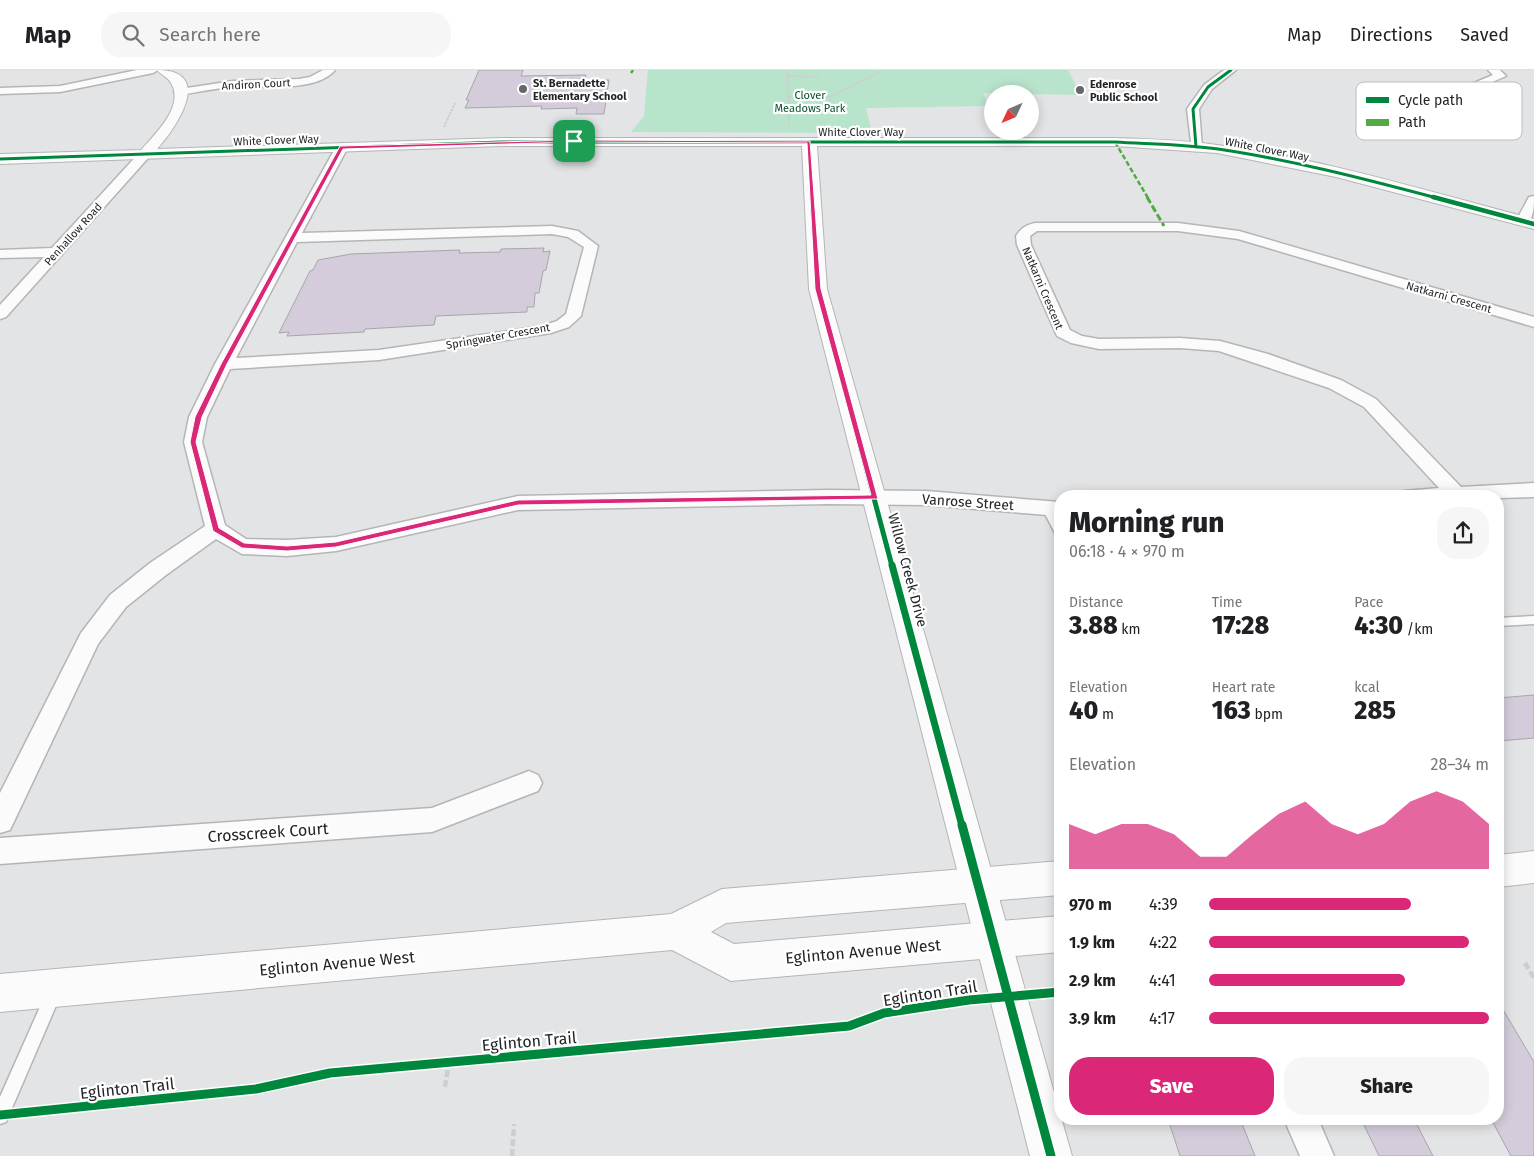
<!DOCTYPE html>
<html lang="en">
<head>
<meta charset="utf-8">
<style>
	:root { --surface:#fff; --page:#f6f6f6; --text:#202124; --muted:#757577; --line:#e0e0e0; --accent:#db2777 }
	body { margin:0; font-family:"Fira Sans",sans-serif; background:var(--page); color:var(--text); height:100vh; display:flex; flex-direction:column; font-size:19px; white-space:nowrap }
	* { box-sizing:border-box; margin:0 }
	p { font-size:16px; color:var(--muted) }
	.icon { flex:none; width:28px; height:28px; fill:none; stroke:currentColor; stroke-width:2; stroke-linecap:round; stroke-linejoin:round }
	.map { position:relative; flex:1; overflow:hidden }
	.side { position:absolute; left:1054px; top:420px; width:450px; height:635px; display:flex; flex-direction:column; background:var(--surface); border-radius:20px; box-shadow:0 2px 12px #0003 }
	.side>* { flex:none }
	.needle { width:32px; rotate:226deg }
	.controls { position:absolute; left:984px; top:15px; display:grid; gap:10px }
	.controls a { display:grid; place-items:center; width:55px; height:55px; border-radius:50%; background:var(--surface); box-shadow:0 2px 12px #0003; font-size:25px }
	.pin { position:absolute; display:grid; place-items:center; width:42px; height:42px; color:#fff; margin:-21px; border-radius:10px; box-shadow:0 2px 8px #0006 }
	.round { display:grid; place-items:center; flex:none; width:52px; height:52px; border-radius:20px; background:var(--page) }
	.overview { display:flex; align-items:center; justify-content:space-between; height:85px; padding:0 15px }
	h1 { font-size:28px; font-weight:800; line-height:38px }
	.metrics { display:grid; grid-template-columns:repeat(3,1fr); gap:8px; height:85px; padding:5px 15px }
	.metrics div { display:grid; align-content:center }
	.metrics b { font-size:25px; font-weight:800 }
	.metrics small { font-size:14px; font-weight:400 }
	.metrics p { font-size:14px }
	.chart { height:140px; padding:10px 15px }
	.chart p { display:flex; justify-content:space-between }
	.chart svg { width:100%; height:90px; margin-top:5px; fill:var(--accent); opacity:.7 }
	.action { display:flex; gap:10px; margin-top:auto; padding:10px 15px }
	.action a { flex:1; height:58px; border-radius:20px; background:var(--accent); color:#fff; font-size:20px; font-weight:800; line-height:58px; text-align:center }
	.action a+a { background:var(--page); color:var(--text) }
	ul { padding:0 15px; list-style:none; font-size:16px }
	li { display:grid; grid-template-columns:80px 60px 1fr; align-items:center; height:38px }
	li i { height:12px; border-radius:6px; background:var(--accent) }
	header { display:flex; align-items:center; gap:30px; box-sizing:border-box; height:70px; padding:0 25px; background:var(--surface); border-bottom:1px solid var(--line) }
	header strong { font-size:24px }
	nav { display:flex; gap:28px; margin-inline-start:auto; font-size:18px }
	.search { width:350px; height:45px; background:var(--page); display:flex; align-items:center; gap:12px; box-sizing:border-box; padding:0 18px; border-radius:20px; color:var(--muted); font-size:19px }
	.map>svg:first-child { display:block }
	.green { fill:#b9e4cc }
	.building { fill:#d4ccdb; stroke:#a6a6a8 }
	.lines { fill:none; stroke-linecap:round; stroke-linejoin:round }
	.lane-casing { stroke:#b4b5b7; stroke-width:3 }
	.street-casing { stroke:#b4b5b7; stroke-width:3 }
	.secondary-casing { stroke:#b4b5b7; stroke-width:2 }
	.primary-casing { stroke:#b4b5b7; stroke-width:2 }
	.path-far1 { stroke:#cececf; stroke-width:2; stroke-dasharray:2.5 1; stroke-linecap:butt }
	.path { stroke:#cececf; stroke-width:4.5; stroke-dasharray:7 3; stroke-linecap:butt }
	.lane { fill:#fbfbfb; fill-rule:evenodd }
	.street { fill:#fbfbfb; fill-rule:evenodd }
	.secondary { fill:#fbfbfb; fill-rule:evenodd }
	.primary { fill:#fbfbfb; fill-rule:evenodd }
	.quiet-far1 { stroke:#53aa44; stroke-width:2.5; stroke-dasharray:5 2.5; stroke-linecap:butt }
	.quiet { stroke:#53aa44; stroke-width:3; stroke-dasharray:7 3; stroke-linecap:butt }
	.cycleway-far4-casing { stroke:#fff; stroke-width:5 }
	.cycleway-far3-casing { stroke:#fff; stroke-width:6 }
	.cycleway-far2-casing { stroke:#fff; stroke-width:8 }
	.cycleway-far1-casing { stroke:#fff; stroke-width:10 }
	.cycleway-casing { stroke:#fff; stroke-width:12 }
	.cycleway-far4 { stroke:#00873e; stroke-width:3 }
	.cycleway-far3 { stroke:#00873e; stroke-width:4.5 }
	.cycleway-far2 { stroke:#00873e; stroke-width:5 }
	.cycleway-far1 { stroke:#00873e; stroke-width:7 }
	.cycleway { stroke:#00873e; stroke-width:9 }
	.route { fill:#db2777; stroke:#fff; fill-rule:evenodd }
	.poi-dot { fill:#666769; stroke:#fff; stroke-width:2 }
	.labels { text-anchor:middle; stroke-width:4.5; stroke-linejoin:round; paint-order:stroke }
	.far-poi-label { font-size:11px; font-weight:bold; fill:#232426; stroke:#fff; text-anchor:start }
	.far-street-label { font-size:11px; fill:#232426; stroke:#fff }
	.far-park-label { font-size:11px; fill:#085131; stroke:#fff }
	.street-label { font-size:14px; fill:#232426; stroke:#fff }
	.near-street-label { font-size:16px; fill:#232426; stroke:#fff }
	.key { fill:#fff; stroke:#bdbdbe; stroke-width:1 }
	.key-label { font-size:14px; fill:#232426 }
</style>
</head>
<body>
<header>
<strong>Map</strong>
<div class="search"><svg class="icon" aria-label="search" viewBox="0 0 24 24"><circle cx="10" cy="10" r="6"/><path d="M15 15l6 6"/></svg>Search here</div>
<nav><a>Map</a><a>Directions</a><a>Saved</a></nav>
</header>
<div class="map">
<svg width="1534" height="1086" viewBox="0 0 1534 1086">
	<rect width="100%" height="100%" fill="#e2e4e6"/>
	<path class="green" d="M648 0H1068L1081 25 983 23 989 36 866 38 872 63 631 62 644 46Z"/>
	<path class="building" d="M479 0H523L521 6 586 5 585 10H609L604 44H576L577 38 541 39 542 36 465 38 469 30H466Z
		M544 178 543 182 550 181 546 200 543 201 539 223H535L534 237H527V242L436 246 434 255 365 259 364 262 287 266 289 262 279 263 310 201 313 200 318 190 351 184 460 180 459 183 500 182 501 179Z
		M1534 625V668L1498 671V628Z
		M1498 931 1534 992V1086H1511L1491 1049H1498Z
		M1204 1049H1240L1255 1086H1180L1169 1052Z
		M1361 1049H1414L1433 1086H1379Z"/>
	<g class="lines">
		<defs>
			<path id="lane" d="M1047 435 1051 436 1060 453V466L1056 465 1042 438Z
				M1534 546V554L1498 556V548Z
				M53 916 58 919 61 924 6 1052 0 1054V1027L48 919Z"/>
			<path id="street" d="M137 0H158L153 3 60 22 0 24V18L60 16Z
				M323 0H335C316 23 262 15 234 17 216 18 198 22 180 25L174 22 180 19 233 11 299 9 310 7Z
				M1224 0H1236L1212 19 1199 39 1202 77 1196 81 1192 80 1187 39 1204 15Z
				M1488 0H1500L1506 6 1424 42 1394 49 1388 46 1390 44 1416 37 1493 5Z
				M342 73 348 77 302 163 552 156 578 161 598 176 581 246 569 257 551 263 379 290 230 299 207 347 202 372 225 455 246 469 287 470 336 467 518 426 828 420 926 421 1060 432V446L926 435 828 434 518 440 336 481 287 486 242 484 216 469 166 505 126 537 98 574 10 760 0 763V723L81 563 110 525 150 493 205 456 184 372 189 347 215 294 336 77ZM552 164 568 167 584 177 566 244 557 251 542 256 379 280 236 288 297 172Z
				M145 80 149 81 151 84 149 87 6 247 0 249V235L44 187 0 188V180L52 178 141 81Z
				M1534 126C1534 137 1534 152 1523 155L1518 154 1516 151 1529 127Z
				M1035 153H1178L1239 161 1534 247V257L1238 169 1178 161H1037L1030 166 1031 175 1070 260 1082 266 1099 269 1180 268 1220 271 1268 284 1341 310 1376 329 1461 417 1534 413V427L1498 428V426H1401L1404 421 1439 418 1364 337 1329 318 1219 281 1180 278 1099 279 1071 273 1057 266 1017 175 1016 166C1021 158 1026 155 1035 153Z
				M529 701 538 705 542 713 538 721 432 762 0 794V768L432 738Z
				M1284 1049H1318L1334 1086H1300Z"/>
			<path id="secondary" d="M157 0C215 0 177 57 157 79L501 68H1115C1149 69 1183 70 1217 75 1325 89 1429 122 1534 149V159L1336 107 1217 83 1115 76H817L827 219 1072 1086H1030L809 219 802 76H501L0 94V84L141 80C155 64 185 36 171 13 168 7 161 5 157 0Z"/>
			<path id="primary" d="M1534 781V813L1498 817V785Z
				M1060 791V825L726 853 711 862 734 874 1060 846V882L731 911 672 880 0 942V904L671 844 722 819Z"/>
		</defs>
		<use href="#lane" class="lane-casing"/>
		<use href="#street" class="street-casing"/>
		<use href="#secondary" class="secondary-casing"/>
		<use href="#primary" class="primary-casing"/>
		<path class="path-far1" d="M787 0 789 56
			M788 6 818 7
			M789 27H830L882 0
			M829 35 830 27
			M444 57 455 33"/>
		<path class="path" d="M1525 893 1534 908
			M445 1017 449 992
			M512 1086 514 1054"/>
		<use href="#lane" class="lane"/>
		<use href="#street" class="street"/>
		<use href="#secondary" class="secondary"/>
		<use href="#primary" class="primary"/>
		<path class="quiet-far1" d="M631 3 633 0
			M1115 72 1148 128"/>
		<path class="quiet" d="M1147 127 1164 156"/>
		<defs>
			<path id="cycleway-far4" d="M809 72 812 128
				M1196 77 1193 39 1208 17 1231 0
				M0 89 501 72H1115C1149 74 1184 74 1218 79 1292 90 1365 109 1437 128"/>
			<path id="cycleway-far3" d="M812 127 818 219 837 290
				M1433 127 1534 154"/>
			<path id="cycleway-far2" d="M837 289 892 496"/>
			<path id="cycleway-far1" d="M892 495 962 756"/>
			<path id="cycleway" d="M962 755 1051 1086
				M0 1045 256 1019 330 1003 849 956 884 943 969 930 1060 922"/>
		</defs>
		<use href="#cycleway-far4" class="cycleway-far4-casing"/>
		<use href="#cycleway-far3" class="cycleway-far3-casing"/>
		<use href="#cycleway-far2" class="cycleway-far2-casing"/>
		<use href="#cycleway-far1" class="cycleway-far1-casing"/>
		<use href="#cycleway" class="cycleway-casing"/>
		<use href="#cycleway-far4" class="cycleway-far4"/>
		<use href="#cycleway-far3" class="cycleway-far3"/>
		<use href="#cycleway-far2" class="cycleway-far2"/>
		<use href="#cycleway-far1" class="cycleway-far1"/>
		<use href="#cycleway" class="cycleway"/>
	</g>
	<path class="route" d="M574 70 810 71 821 219 878 429 518 435 336 477 287 481 242 478 213 461 190 372 195 347 221 294 340 76ZM574 72 807 73 815 219 871 425 518 430 336 472 287 476 244 473 219 458 196 372 202 347 227 294 343 79Z"/>
	<g class="poi-dot">
		<circle cx="523" cy="19" r="5"/>
		<circle cx="1080" cy="20" r="5"/>
	</g>
	<g class="labels">
		<g class="far-poi-label">
			<text x="533" y="17">St. Bernadette<tspan x="533" dy="13">Elementary School</tspan></text>
			<text x="1090" y="18">Edenrose<tspan x="1090" dy="13">Public School</tspan></text>
		</g>
		<g class="far-street-label">
			<text transform="translate(256 14) rotate(-3)" y="4">Andiron Court</text>
			<text x="861" y="66">White Clover Way</text>
			<text transform="translate(276 70) rotate(-2)" y="4">White Clover Way</text>
			<text transform="translate(1267 79) rotate(11)" y="4">White Clover Way</text>
			<text transform="translate(73 164) rotate(-48)" y="4">Penhallow Road</text>
			<text transform="translate(1043 218) rotate(67)" y="4">Natkarni Crescent</text>
			<text transform="translate(1449 227) rotate(16)" y="4">Natkarni Crescent</text>
			<text transform="translate(498 266) rotate(-10)" y="4">Springwater Crescent</text>
		</g>
		<g class="far-park-label">
			<text x="810" y="29">Clover<tspan x="810" dy="13">Meadows Park</tspan></text>
		</g>
		<g class="street-label">
			<text transform="translate(968 432) rotate(4)" y="5">Vanrose Street</text>
			<text transform="translate(908 500) rotate(75)" y="5">Willow Creek Drive</text>
		</g>
		<g class="near-street-label">
			<text transform="translate(268 762) rotate(-4)" y="6">Crosscreek Court</text>
			<text transform="translate(863 881) rotate(-5)" y="6">Eglinton Avenue West</text>
			<text transform="translate(337 893) rotate(-5)" y="6">Eglinton Avenue West</text>
			<text transform="translate(930 923) rotate(-9)" y="6">Eglinton Trail</text>
			<text transform="translate(529 971) rotate(-5)" y="6">Eglinton Trail</text>
			<text transform="translate(127 1018) rotate(-6)" y="6">Eglinton Trail</text>
		</g>
	</g>
	<rect x="1356" y="12" width="166" height="58" rx="8" class="key"/>
	<rect x="1366" y="27" width="23" height="6" fill="#00873e"/>
	<rect x="1366" y="49" width="23" height="7" fill="#53aa44"/>
	<g class="key-label">
		<text x="1398" y="35">Cycle path</text>
		<text x="1398" y="57">Path</text>
	</g>
</svg>
<div class="controls">
<a><svg class="needle" viewBox="-14 -14 28 28"><path d="M0-13l5 13h-10z" fill="#e53935"/><path d="M0 13l5-13h-10z" fill="#757577"/></svg></a>
</div>
<div class="pin" style="left:574px;top:71px;background:#1e9e55"><svg class="icon" aria-label="arrive" viewBox="0 0 24 24"><path d="M6 21V4h12l-3 4 3 4H6"/></svg></div>
<section class="side">
<div class="overview"><div><h1>Morning run</h1><p>06:18 · 4 × 970 m</p></div><a class="round"><svg class="icon" aria-label="share" viewBox="0 0 24 24"><path d="M12 15V3M7 8l5-5 5 5M5 13v7h14v-7"/></svg></a></div>
<div class="metrics">
<div><p>Distance</p><b>3.88<small> km</small></b></div>
<div><p>Time</p><b>17:28</b></div>
<div><p>Pace</p><b>4:30<small> /km</small></b></div>
</div>
<div class="metrics">
<div><p>Elevation</p><b>40<small> m</small></b></div>
<div><p>Heart rate</p><b>163<small> bpm</small></b></div>
<div><p>kcal</p><b>285</b></div>
</div>
<div class="chart"><p><span>Elevation</span>28–34 m</p>
<svg viewBox="0 0 160 44" preserveAspectRatio="none"><path d="M0 44V22L10 27L20 22L30 22L40 27L50 38L60 38L70 27L80 17L90 11L100 22L110 27L120 22L130 11L140 6L150 11L160 22V44z"/></svg>
</div>
<ul>
<li><b>970 m</b>4:39<i style="width:72%"></i></li>
<li><b>1.9 km</b>4:22<i style="width:93%"></i></li>
<li><b>2.9 km</b>4:41<i style="width:70%"></i></li>
<li><b>3.9 km</b>4:17<i style="width:100%"></i></li>
</ul>
<div class="action"><a>Save</a><a>Share</a></div>
</section>
</div>
</body>
</html>
